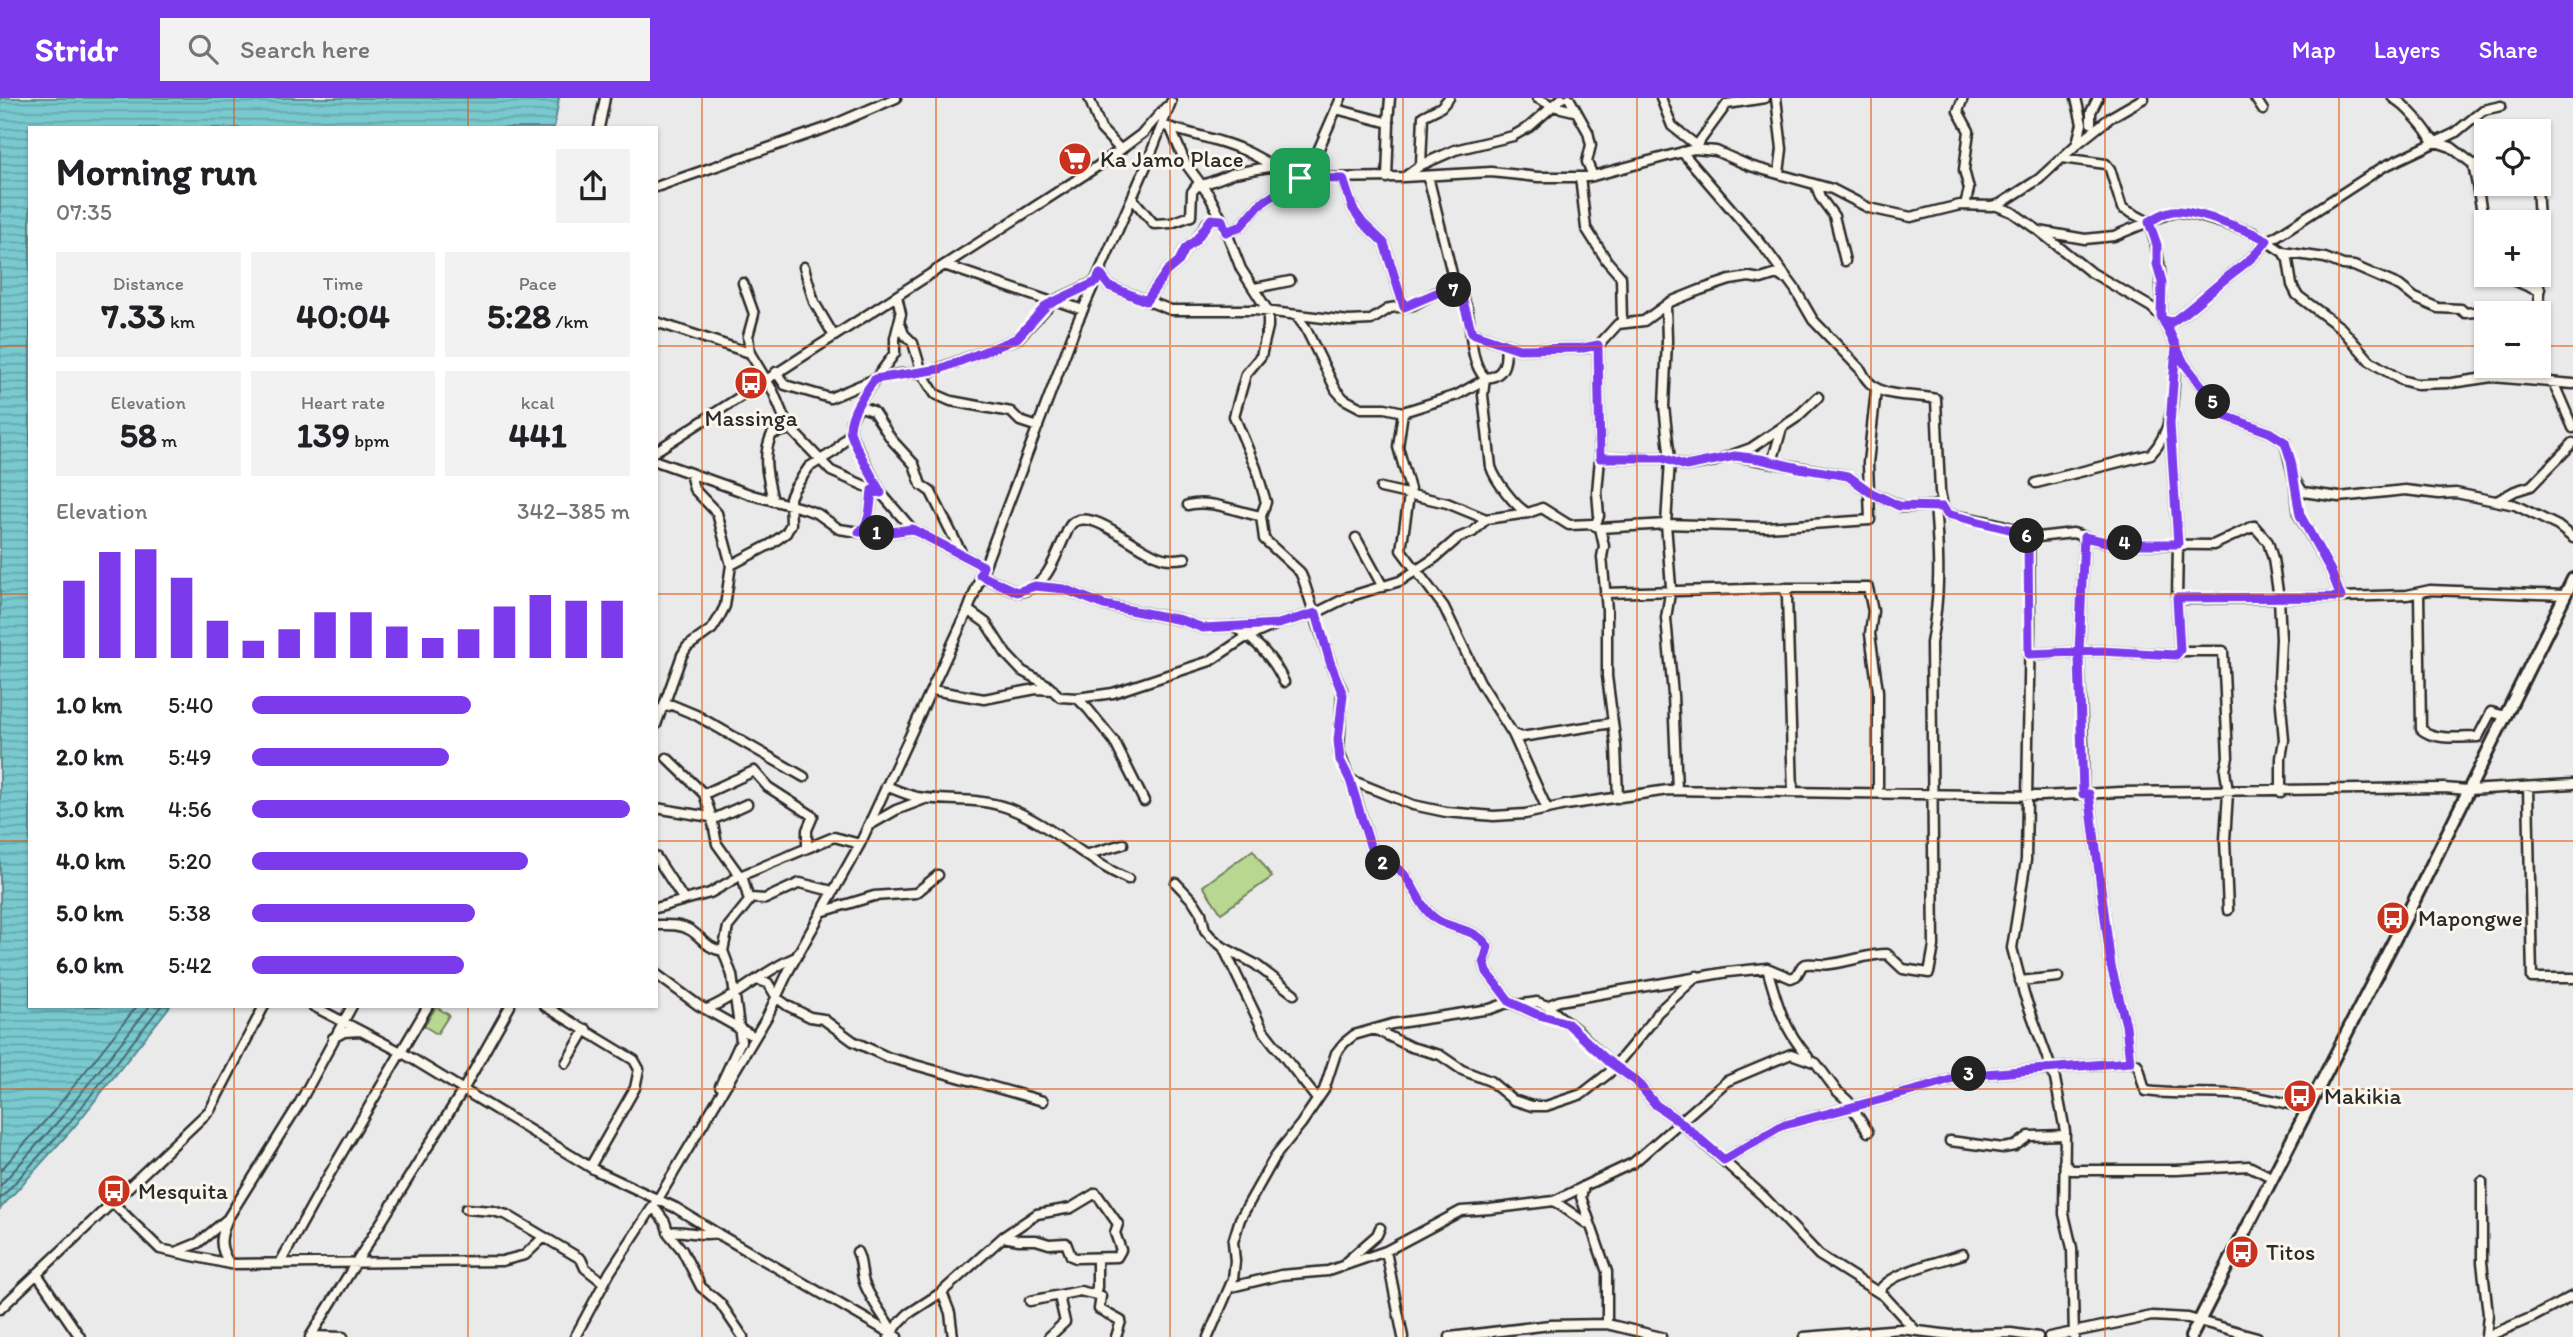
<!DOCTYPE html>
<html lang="en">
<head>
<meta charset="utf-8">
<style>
	:root { --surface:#fff; --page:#f2f2f2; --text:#202124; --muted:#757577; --accent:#7c3aed }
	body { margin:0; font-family:Itim,sans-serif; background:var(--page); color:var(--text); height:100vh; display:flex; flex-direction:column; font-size:26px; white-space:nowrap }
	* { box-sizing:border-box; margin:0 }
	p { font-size:23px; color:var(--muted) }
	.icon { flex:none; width:38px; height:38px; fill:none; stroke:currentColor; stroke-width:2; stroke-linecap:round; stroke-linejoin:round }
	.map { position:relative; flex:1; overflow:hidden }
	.panel { position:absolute; left:28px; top:28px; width:630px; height:882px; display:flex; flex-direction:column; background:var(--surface); border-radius:0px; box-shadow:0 2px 5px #0004 }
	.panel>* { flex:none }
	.fabs { position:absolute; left:2474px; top:21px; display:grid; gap:14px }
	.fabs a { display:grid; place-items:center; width:77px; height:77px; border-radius:0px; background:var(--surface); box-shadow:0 2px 5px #0004; font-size:35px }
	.pin { position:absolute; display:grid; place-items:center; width:60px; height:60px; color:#fff; margin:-30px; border-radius:14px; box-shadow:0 4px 10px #0006 }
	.km { position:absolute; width:35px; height:35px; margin:-18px; border-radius:50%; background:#222; color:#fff; font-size:19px; line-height:35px; text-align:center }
	.round { display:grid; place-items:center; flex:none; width:74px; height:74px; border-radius:0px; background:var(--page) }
	.head { display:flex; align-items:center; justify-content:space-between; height:119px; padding:0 28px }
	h1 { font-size:38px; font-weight:700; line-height:52px }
	.stats { display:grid; grid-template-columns:repeat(3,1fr); gap:10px; height:119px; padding:7px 28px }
	.stats div { display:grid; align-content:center; border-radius:0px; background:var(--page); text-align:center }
	.stats b { font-size:35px; font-weight:700 }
	.stats small { font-size:19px; font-weight:400 }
	.stats p { font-size:19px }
	.chart { height:196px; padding:14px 28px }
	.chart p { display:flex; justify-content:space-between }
	.chart svg { width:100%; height:126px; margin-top:7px; stroke:var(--accent); stroke-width:6 }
	ul { padding:0 28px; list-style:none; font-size:23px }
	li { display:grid; grid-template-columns:112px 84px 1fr; align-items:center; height:52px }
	li i { height:18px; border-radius:9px; background:var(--accent) }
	header { display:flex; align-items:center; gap:42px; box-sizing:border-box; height:98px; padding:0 35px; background:var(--accent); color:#fff }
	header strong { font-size:33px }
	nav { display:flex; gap:38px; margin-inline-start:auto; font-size:24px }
	.search { width:490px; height:63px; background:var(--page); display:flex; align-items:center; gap:18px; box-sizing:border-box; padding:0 24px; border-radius:0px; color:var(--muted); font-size:26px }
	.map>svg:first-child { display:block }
	.garden { fill:#b8d790; stroke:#72815e; stroke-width:2 }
	.water { fill:url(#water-rules); stroke:#5a8a8e; stroke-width:2 }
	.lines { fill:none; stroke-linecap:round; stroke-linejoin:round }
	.shore { stroke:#4a6b6d; stroke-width:2 }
	.minor-casing { stroke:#2b2b2b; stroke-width:13 }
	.highway-casing { stroke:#2b2b2b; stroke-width:16 }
	.minor { stroke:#fbf7ec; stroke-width:8 }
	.highway { stroke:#fbf7ec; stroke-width:10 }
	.route-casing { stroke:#fff; stroke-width:14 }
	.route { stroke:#7c3aed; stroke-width:9 }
	.grid { fill:none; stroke:#df570e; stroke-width:2; stroke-opacity:0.55 }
	.labels { text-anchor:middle; stroke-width:6; stroke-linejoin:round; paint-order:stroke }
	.poi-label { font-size:23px; fill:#2b2b2b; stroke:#fbf7ec; text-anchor:start }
</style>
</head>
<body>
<header>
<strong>Stridr</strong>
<div class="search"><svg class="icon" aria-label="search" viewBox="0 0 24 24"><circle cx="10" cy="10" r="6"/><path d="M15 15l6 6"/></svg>Search here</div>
<nav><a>Map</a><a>Layers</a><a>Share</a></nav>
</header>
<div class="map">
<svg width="2573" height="1239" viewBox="0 0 2573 1239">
	<defs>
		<pattern id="water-rules" width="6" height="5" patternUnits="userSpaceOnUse" patternTransform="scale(1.75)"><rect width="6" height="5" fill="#79cad0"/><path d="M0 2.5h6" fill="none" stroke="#63a4a9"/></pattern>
	</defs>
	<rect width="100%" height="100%" fill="#ebeaeb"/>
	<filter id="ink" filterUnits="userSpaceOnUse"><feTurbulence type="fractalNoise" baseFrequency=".0143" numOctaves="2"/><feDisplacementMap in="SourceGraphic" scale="14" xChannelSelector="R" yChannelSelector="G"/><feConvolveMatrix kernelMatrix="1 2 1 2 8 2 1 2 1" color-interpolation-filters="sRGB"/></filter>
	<g filter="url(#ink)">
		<path class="garden" d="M1253 752 1272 779 1221 815 1203 788Z
			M436 909 449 917 437 936 424 928Z"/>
		<path class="water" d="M0 0H559L554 30H30V908H170L74 1029 0 1111Z"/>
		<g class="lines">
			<path class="shore" d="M0 1073 54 1013 137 908
				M0 1088 62 1019 150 908
				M0 1101 69 1025 161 908"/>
			<defs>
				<path id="minor" d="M1089 0 1101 31 1120 51
					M1537 0 1553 8 1574 13
					M1569 0 1588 34 1591 47 1587 64 1593 78
					M1661 0 1672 28 1696 47
					M1776 0 1782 51 1779 75
					M1963 0 1958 13 1969 33 1964 72 1969 91 1965 107
					M2076 0 2082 26 2077 45
					M2255 0 2263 12
					M2393 0C2404 5 2428 32 2432 43
					M1336 11 1389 25 1387 80
					M1388 24 1390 0
					M2091 25V14L2098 0
					M1162 27C1188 36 1215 40 1241 51 1262 59 1284 79 1306 80L1403 79 1491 74 1538 79H1589L1694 51 1716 53 1750 68 1832 91 1869 110 1911 119 1960 107 1992 108 2000 106 2039 81 2077 46 2111 19 2144 0
					M599 30 605 0
					M1171 31 1186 66 1209 97 1222 122 1241 171 1268 213V229L1261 258 1246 276 1234 318 1256 370 1266 404 1261 418
					M2432 40 2436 44 2455 35 2483 12 2501 8
					M1694 51 1727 6 1765 0
					M1682 54 1764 149 1795 191 1813 222 1861 272C1875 304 1908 294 1936 301L1940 393 1943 409 1947 416C1965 420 2018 426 2029 440
					M2062 60 2106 66 2110 71 2122 110 2149 124C2159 153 2163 187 2161 218
					M2473 66H2487
					M1421 67 1455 52 1513 38 1529 29 1562 0
					M1406 78 1421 67 1423 18 1441 9 1449 0
					M1428 78 1456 192C1478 210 1463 256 1485 280L1483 297 1491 369C1495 382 1516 410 1528 415
					M1580 79 1586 130 1607 163 1621 179 1622 224
					M1306 80 1341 0
					M1343 81 1353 111 1363 125 1384 145 1404 209
					M2537 86 2539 124
					M1816 87 1820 99 1834 118 1845 163
					M1200 88 1234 75 1275 68
					M656 89 826 30 896 0
					M1132 100 1154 126 1171 125 1191 118 1192 94 1198 86
					M1997 108 2012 114 2039 133 2085 141 2114 138 2175 113 2193 116 2236 129 2254 135 2283 154 2288 162 2292 187 2297 197 2341 230 2370 263 2401 282 2416 286 2451 285 2492 279 2573 286
					M2039 133 2089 173 2151 209 2161 218 2184 265 2225 318 2269 334 2285 344 2294 381 2303 394 2339 399 2405 392 2439 396 2456 395 2515 407 2558 428 2573 440
					M1226 134 1241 128 1259 107 1300 80
					M2269 143 2383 69 2436 44 2451 49 2473 66 2487 141
					M2283 154 2325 160 2343 167 2354 168 2400 188 2415 200 2438 210 2461 211 2465 215 2476 214 2487 218
					M2539 158V215
					M944 167 1052 204
					M804 169 814 204 834 238
					M1100 176 1109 188 1171 212H1255L1349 223 1371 222 1390 210 1413 207 1439 193 1456 192
					M2502 177 2534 191H2540
					M743 185 754 216 748 238 750 255
					M1255 190 1290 183
					M897 198 901 216 895 240V255L863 298 851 323 850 335 881 395 912 431 983 468
					M1057 203 1083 212
					M1146 203 1167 173 1179 163 1185 151 1196 142 1207 125 1216 120 1222 122
					M1666 207 1667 243 1664 308 1670 362 1666 426 1671 489 1666 520 1673 597 1677 692
					M1296 217 1305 229 1336 292 1344 301 1361 310H1385L1403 314 1457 297 1484 282
					M2164 222 2172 224C2189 213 2203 199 2219 186 2236 171 2254 162 2267 142
					M656 224 750 255 773 293 787 327 831 373 881 395
					M900 226 904 236 913 245 922 275 935 296 951 303 1011 314 1020 323 1038 329
					M1472 235 1519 251 1583 250 1598 248 1618 226 1644 223 1670 204 1700 192 1730 182 1749 179 1761 181 1777 176 1783 180
					M1598 248 1600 360
					M776 274 785 287 830 300 875 281 900 276 930 274 1006 245 1018 240 1052 204 1095 184
					M1485 280C1505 279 1507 263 1505 247
					M2554 286 2573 330
					M858 308 873 313 892 342 914 366 921 387 931 394 961 454
					M1403 314 1398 349 1410 391 1401 452 1444 509 1480 584 1513 636 1521 639 1606 626 1612 624
					M2170 326 2178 446 2177 501 2341 499
					M656 353 1101 66 1143 35 1166 9
					M1735 358 1848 378 1870 394 1902 409 1938 408
					M656 363 752 397 805 411 818 416 839 431 859 434C871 425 870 407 872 392
					M1772 364 1782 330
					M2036 385 2151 356C2177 329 2173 287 2176 251
					M2295 388 2299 417 2331 473 2341 499 2407 497 2430 492 2565 497
					M1381 390 1447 405 1486 421
					M773 403C768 380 761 359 772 336L791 331
					M2497 403 2515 393 2531 388 2573 345
					M1188 407C1211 401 1237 414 1261 418L1264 441 1300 474 1303 481 1333 572 1342 592 1339 654 1354 693 1373 757C1381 766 1393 765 1401 773 1417 789 1420 814 1441 824 1458 832 1479 832 1488 849L1484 864 1487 874 1510 904 1536 916 1561 921
					M1595 428 1599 418 1597 394 1600 360H1663L1686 368 1715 363 1751 350 1796 320 1818 299
					M1600 430 1666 426 1766 429 1870 422 1868 365 1876 292
					M859 434 885 435 912 431
					M1356 440 1383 489
					M731 467 771 446 786 435 791 426 790 400 794 391 809 369 835 353 850 335
					M980 477 1017 494C1048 491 1054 460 1066 436 1068 431 1070 425 1076 423 1097 413 1139 454 1163 460 1171 462 1178 461 1185 460
					M1035 488 1064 491 1104 507 1181 522 1203 530 1278 526 1316 515 1348 499 1400 483 1435 460 1458 440 1473 434 1486 421 1528 415 1542 410 1569 427 1593 426 1600 430 1604 448 1602 459 1607 512V578L1616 648 1618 700
					M1784 490 1787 498 1793 694
					M1605 495 1784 490H1868L1873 513 1870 536 1878 593V695
					M2419 495 2421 631C2434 643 2461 639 2478 639L2491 614 2505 618
					M968 512 986 525 1006 556 1022 573 1046 586 1060 599 1077 600 1088 611 1114 643 1144 703
					M1233 528C1256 543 1273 559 1284 584
					M2180 553H2223L2228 659 2225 672 2228 694 2225 742 2228 812
					M2029 556 2099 553 2176 557 2180 553 2177 501
					M932 592 984 601 1036 591 1053 592
					M1077 600 1113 595 1210 563 1243 541 1275 527
					M664 607 682 557 687 549 712 531 719 520 725 508 731 467 717 415 694 391 690 375
					M656 627 662 610 672 607 696 617 804 679
					M1513 636 1547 711
					M667 660 704 696 712 720 717 746 740 778
					M1351 682 1413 707 1446 714 1494 718 1525 716 1566 707 1668 692 2041 698 2121 694 2444 690 2468 692 2573 686
					M886 688C896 692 907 697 917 699 947 704 978 699 1008 710 1053 727 1084 762 1128 781
					M2528 689 2532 880H2573
					M704 696 754 673 768 689 813 718 807 732V750
					M2083 696V647L2079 558 2084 439
					M2089 696 2111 868 2126 927 2130 964
					M656 710 716 720 747 706
					M868 728 896 712 925 701
					M1085 757 1123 746
					M656 759 684 802
					M1176 785 1194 804 1201 815 1205 832 1211 839 1223 849 1255 866 1294 896
					M750 800 765 801 800 785 832 793
					M656 810 710 795 740 778 834 739 860 746
					M821 814 874 798 916 795 938 777
					M656 827C668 827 680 826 690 832 702 839 707 851 723 853
					M1223 849 1263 932 1317 1001
					M1767 870C1777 905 1783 930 1808 959
					M656 876 698 907 755 939
					M756 882 768 885 777 900 788 908 810 919 823 921 853 943 887 959 1043 1003
					M2020 883 2058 879
					M1516 907 1537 904 1547 908 1578 933 1608 963 1636 983 1656 1007 1679 1023 1763 1098 1819 1157 1884 1198 1915 1232
					M313 908 401 954 595 1072 676 1110 720 1137 897 1239
					M545 908 634 962 639 971 635 990 590 1069
					M1547 908 1559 903 1728 874 1767 870 1791 880 1796 878C1797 877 1801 869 1802 868 1807 863 1823 868 1830 866 1850 864 1867 856 1887 856L1903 871 1929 875 1934 848 1931 545C1941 495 1939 457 1935 407
					M707 911C739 898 764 872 796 859
					M1374 931 1411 949 1440 957 1462 972 1490 983 1513 1002 1532 1008H1546L1582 996 1609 975 1651 925 1657 915 1697 878
					M333 940 344 934 360 933
					M566 965 586 931
					M720 988 741 943 732 877 723 853 728 829 749 803 742 777
					M1950 1043 2003 1050 2015 1048 2029 1038 2065 1037
					M1724 1062 1781 1028 1931 988 1976 974 1985 976 2130 964 2137 966C2142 975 2141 985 2146 993 2174 997 2202 994 2230 996 2254 997 2277 1003 2301 1009
					M2064 1064 2071 1072H2176L2249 1068 2267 1077
					M2482 1084V1164L2488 1216 2486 1239
					M1554 1103 1589 1127
					M113 1105 160 1151 230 1166 502 1163 525 1157 544 1139
					M653 1108 665 1124 669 1136 682 1152 701 1189 720 1205 743 1239
					M466 1111 493 1113 507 1117 581 1161 585 1170 604 1185
					M668 1134C684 1131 699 1139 717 1135
					M1386 1153 1403 1239
					M176 1154 198 1145 226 1122
					M857 1154C863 1165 860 1176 865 1187 872 1204 883 1217 892 1232
					M1346 1164 1377 1137 1380 1130
					M280 1165 326 1082 428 908
					M230 1166C218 1149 220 1139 228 1120L299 1006 352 908
					M37 1176 80 1239
					M1231 1189 1281 1177 1328 1173 1386 1153 1461 1113 1490 1111 1554 1103 1583 1089
					M942 1194 950 1215 953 1239
					M1879 1194C1887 1175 1942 1163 1963 1156
					M1095 1196 1097 1189V1161
					M1030 1203 1080 1193 1101 1198 1099 1211 1121 1223 1116 1239
					M0 1211 210 1012 264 908
					M1607 1226V1174L1581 1099 1584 1088 1633 1065 1727 983 1791 956 1816 965 1836 992 1848 1003 1868 1034
					M312 1238 343 1239
					M310 1239 463 992 510 908
					M575 1239 610 1174 658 1101 767 919 789 872 860 746 968 512 1077 225 1146 68 1171 4
					M889 1239 899 1225 908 1216 942 1194 1003 1139 1037 1116 1071 1110 1096 1095 1118 1126 1115 1135 1121 1152 1117 1159 1076 1160 1071 1158 1066 1145 1049 1146 1036 1142H1019L1003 1139
					M1049 1239 1065 1224 1059 1198
					M1208 1239 1233 1181 1235 1163 1233 1144 1240 1121 1276 1057 1301 1026 1324 992 1336 955 1344 945 1354 937 1392 926 1490 911 1510 904
					M1450 1239 1550 1227 1607 1226 1661 1239
					M1804 1239 1901 1231 1951 1237 2011 1235 2038 1239
					M2049 1239 2152 1218 2188 1220 2257 1239
					M2074 1239 2072 1150 2064 1116 2065 1033 2055 981 2024 896 2012 850 2026 762 2030 524 2029 440 2073 435 2091 441 2115 446 2213 447 2254 428 2268 444 2273 461 2279 500 2281 541 2279 584 2284 642 2281 660V694
					M2486 1239 2533 1219 2573 1198"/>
				<path id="highway" d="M2191 1239 2404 823 2573 481"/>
			</defs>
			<use href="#minor" class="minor-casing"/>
			<use href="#highway" class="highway-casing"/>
			<use href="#minor" class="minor"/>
			<use href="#highway" class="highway"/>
		</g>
	</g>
	<g class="lines" filter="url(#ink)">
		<defs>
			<path id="route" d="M1300 80 1259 107 1241 128 1226 134 1222 122 1211 121 1196 142 1185 151 1179 163 1167 173 1146 203 1109 188 1100 176 1096 184 1047 207 1017 240 1006 245 940 271 875 281C865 295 851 313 850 331 849 339 875 383 881 395L872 392C870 407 871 425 859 434L884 435 912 431 983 468 980 477 1017 494 1035 488 1064 491 1104 507 1181 522 1203 530 1278 526 1316 515 1330 564 1343 597 1338 642 1340 662 1350 682 1373 757C1381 766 1393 765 1401 773 1417 789 1420 814 1441 824 1458 832 1478 832 1488 849L1484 863 1487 874 1510 904 1536 916 1567 925 1608 963 1636 983 1656 1007 1679 1023 1724 1062 1781 1028 1931 988 1976 974 1985 976 2130 964 2126 927 2111 868 2089 696H2083L2079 558V554L2084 439 2115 446H2178L2170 326 2176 248 2164 222 2172 224C2189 213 2203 199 2219 186 2236 171 2254 162 2267 142 2250 133 2192 111 2173 113 2164 114 2156 120 2149 124L2157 147V166L2162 184 2161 218 2184 265 2225 318 2269 334 2285 344 2291 363 2300 417 2331 473 2341 499 2177 500 2180 552 2176 557 2099 553 2029 556 2028 440 2025 435 1947 416 1943 409 1899 408 1870 394 1848 378 1799 370 1760 361 1735 358 1686 368 1663 360H1600L1598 247 1583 250 1519 251 1472 235 1461 196 1456 192 1439 194 1404 209 1384 145 1363 125 1353 111 1343 81 1300 80"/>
		</defs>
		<use href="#route" class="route-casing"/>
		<use href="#route" class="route"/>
	</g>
	<path class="grid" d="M234 0V30M468 0V30M702 0V1239M936 0V1239M1170 0V1239M1403 0V1239M1637 0V1239M1871 0V1239M2105 0V1239M2339 0V1239M0 248H30M656 248H2487M2539 248H2573M0 496H30M656 496H2573M0 743H30M656 743H2573M234 908V1239M468 908V1239M0 991H2573"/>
	<defs>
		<symbol id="supermarket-disc" viewBox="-11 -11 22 22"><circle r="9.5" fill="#c8321e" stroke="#fbf7ec"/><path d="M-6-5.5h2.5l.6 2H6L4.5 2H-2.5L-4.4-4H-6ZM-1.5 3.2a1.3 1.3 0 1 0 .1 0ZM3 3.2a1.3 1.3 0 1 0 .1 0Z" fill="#fff"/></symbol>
		<symbol id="bus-disc" viewBox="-11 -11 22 22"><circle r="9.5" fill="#c8321e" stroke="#fbf7ec"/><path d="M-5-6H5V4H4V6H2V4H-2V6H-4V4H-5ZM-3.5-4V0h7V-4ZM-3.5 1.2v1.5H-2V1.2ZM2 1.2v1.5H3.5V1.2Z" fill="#fff"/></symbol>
	</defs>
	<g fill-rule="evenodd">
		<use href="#supermarket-disc" x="1056" y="42" width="38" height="38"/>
		<use href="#bus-disc" x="732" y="266" width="38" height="38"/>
		<use href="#bus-disc" x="2374" y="801" width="38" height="38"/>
		<use href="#bus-disc" x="2281" y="979" width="38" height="38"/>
		<use href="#bus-disc" x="95" y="1074" width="38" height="38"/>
		<use href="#bus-disc" x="2223" y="1135" width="38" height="38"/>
	</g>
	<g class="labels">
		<g class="poi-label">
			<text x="1100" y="69">Ka Jamo Place</text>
			<text x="751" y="328" text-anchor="middle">Massinga</text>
			<text x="2418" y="828">Mapongwe</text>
			<text x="2324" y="1006">Makikia</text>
			<text x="138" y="1101">Mesquita</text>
			<text x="2266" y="1162">Titos</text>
		</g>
	</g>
</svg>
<div class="fabs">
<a><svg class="icon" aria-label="locate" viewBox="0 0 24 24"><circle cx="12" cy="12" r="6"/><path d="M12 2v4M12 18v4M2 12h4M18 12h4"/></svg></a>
<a>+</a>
<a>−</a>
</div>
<div class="pin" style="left:1300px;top:80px;background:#1e9e55"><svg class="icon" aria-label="arrive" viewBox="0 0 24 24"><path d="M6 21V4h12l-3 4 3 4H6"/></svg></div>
<b class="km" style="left:877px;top:435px">1</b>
<b class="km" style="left:1383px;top:765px">2</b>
<b class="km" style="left:1969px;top:976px">3</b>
<b class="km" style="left:2125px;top:445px">4</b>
<b class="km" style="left:2213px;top:304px">5</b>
<b class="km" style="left:2027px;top:438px">6</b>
<b class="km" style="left:1454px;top:192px">7</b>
<section class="panel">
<div class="head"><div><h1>Morning run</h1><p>07:35</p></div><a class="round"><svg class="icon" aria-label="share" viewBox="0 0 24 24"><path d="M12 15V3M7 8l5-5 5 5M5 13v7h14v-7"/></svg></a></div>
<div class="stats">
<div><p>Distance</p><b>7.33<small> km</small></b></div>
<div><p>Time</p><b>40:04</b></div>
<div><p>Pace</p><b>5:28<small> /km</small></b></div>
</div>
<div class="stats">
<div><p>Elevation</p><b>58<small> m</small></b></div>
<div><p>Heart rate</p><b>139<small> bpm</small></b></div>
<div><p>kcal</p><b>441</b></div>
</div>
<div class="chart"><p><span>Elevation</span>342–385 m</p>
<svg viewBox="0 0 160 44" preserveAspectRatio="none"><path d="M5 44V17M15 44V7M25 44V6M35 44V16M45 44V31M55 44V38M65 44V34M75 44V28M85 44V28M95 44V33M105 44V37M115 44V34M125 44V26M135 44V22M145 44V24M155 44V24"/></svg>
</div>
<ul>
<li><b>1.0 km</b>5:40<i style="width:58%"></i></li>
<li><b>2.0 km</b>5:49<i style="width:52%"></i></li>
<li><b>3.0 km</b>4:56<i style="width:100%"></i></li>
<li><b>4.0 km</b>5:20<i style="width:73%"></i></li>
<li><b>5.0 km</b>5:38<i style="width:59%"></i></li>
<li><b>6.0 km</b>5:42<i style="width:56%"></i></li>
</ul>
</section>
</div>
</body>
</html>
